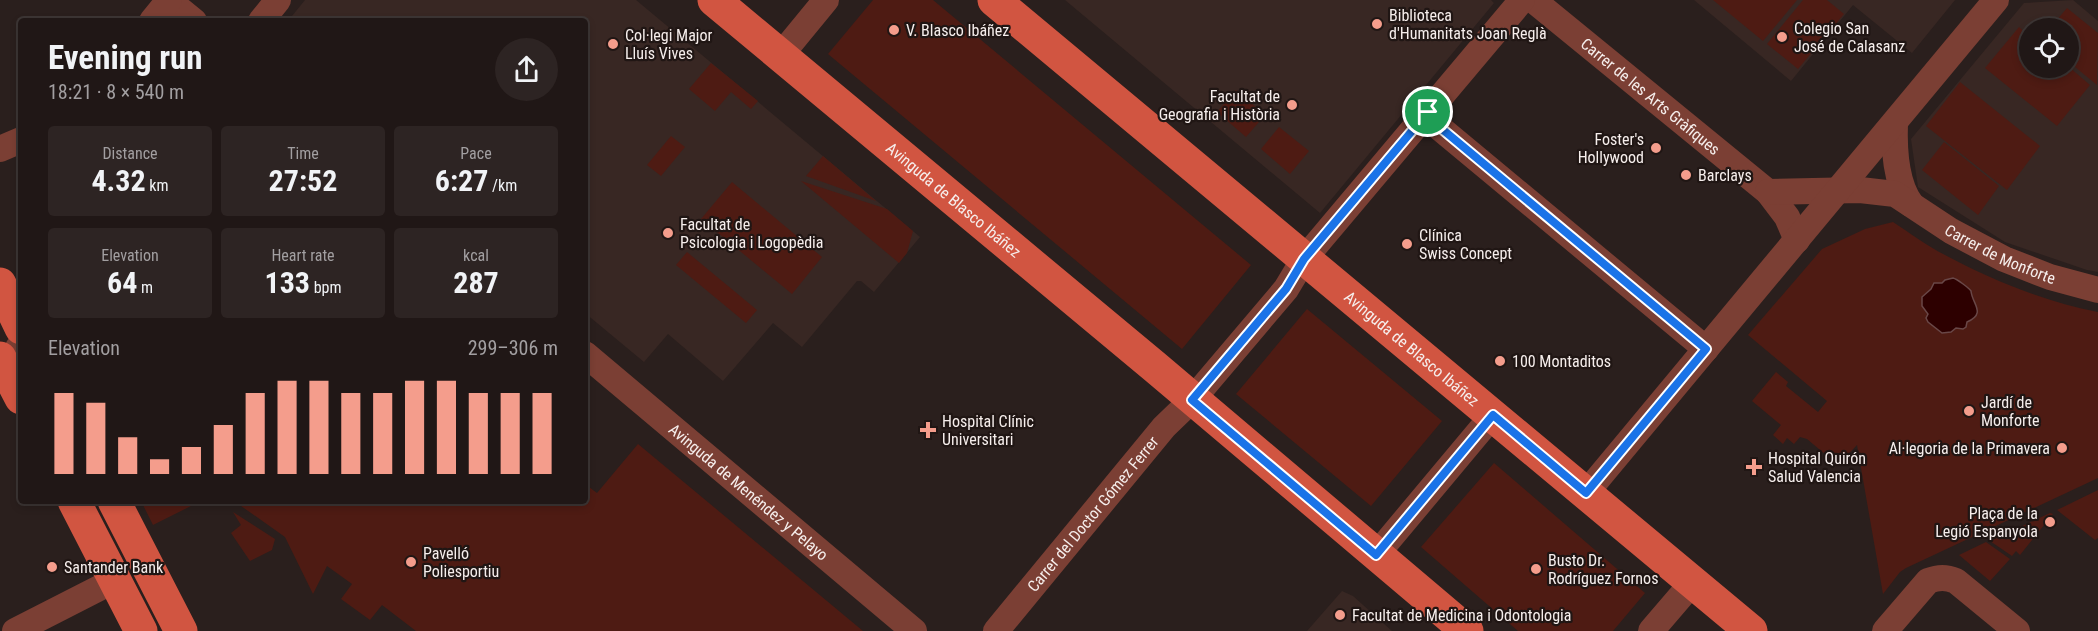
<!DOCTYPE html>
<html lang="en">
<head>
<meta charset="utf-8">
<style>
	:root { --surface:#201716; --page:#2d2423; --text:#f1f3f6; --muted:#a29fa1; --line:#3d3635; --accent:#f49d8c }
	body { margin:0; font-family:"Roboto Condensed",sans-serif; background:var(--page); color:var(--text); height:100vh; display:flex; flex-direction:column; font-size:22px; white-space:nowrap }
	* { box-sizing:border-box; margin:0 }
	p { font-size:20px; color:var(--muted) }
	.icon { flex:none; width:33px; height:33px; fill:none; stroke:currentColor; stroke-width:2; stroke-linecap:round; stroke-linejoin:round }
	.map { position:relative; flex:1; overflow:hidden }
	.panel { position:absolute; left:18px; top:18px; width:570px; height:486px; display:flex; flex-direction:column; background:var(--surface); border-radius:6px; box-shadow:0 3px 9px #0003,0 0 0 2px var(--line) }
	.panel>* { flex:none }
	.controls { position:absolute; left:2019px; top:18px; display:grid; gap:12px }
	.controls a { display:grid; place-items:center; width:60px; height:60px; border-radius:50%; background:var(--surface); box-shadow:0 3px 9px #0003,0 0 0 2px var(--line); font-size:30px }
	.pin { position:absolute; display:grid; place-items:center; width:51px; height:51px; color:#fff; margin:-26px; border:3px solid #fff; border-radius:50%; box-shadow:0 2px 6px #0007 }
	.round { display:grid; place-items:center; flex:none; width:63px; height:63px; border-radius:32px; background:var(--page) }
	.overview { display:flex; align-items:center; justify-content:space-between; height:102px; padding:0 30px }
	h1 { font-size:33px; font-weight:700; line-height:45px }
	.figures { display:grid; grid-template-columns:repeat(3,1fr); gap:9px; height:102px; padding:6px 30px }
	.figures div { display:grid; align-content:center; border-radius:6px; background:var(--page); text-align:center }
	.figures b { font-size:30px; font-weight:700 }
	.figures small { font-size:16px; font-weight:400 }
	.figures p { font-size:16px }
	.chart { height:168px; padding:12px 30px }
	.chart p { display:flex; justify-content:space-between }
	.chart svg { width:100%; height:108px; margin-top:6px; stroke:var(--accent); stroke-width:6 }
	.map>svg:first-child { display:block }
	.built { fill:#382723; fill-rule:evenodd }
	.green { fill:#4e1b13 }
	.water { fill:#2d0000; stroke:#694747; stroke-width:1.5 }
	.lines { fill:none; stroke-linecap:round; stroke-linejoin:round }
	.minor { stroke:#7b3f34; stroke-width:26 }
	.major { stroke:#d15541; stroke-width:33 }
	.route-casing { stroke:#fff; stroke-width:12 }
	.route { stroke:#1a73e8; stroke-width:8 }
	.poi-dot { fill:#f49d8c; stroke:#201614; stroke-width:2 }
	.labels { text-anchor:middle; stroke-width:4.5; stroke-linejoin:round; paint-order:stroke }
	.poi-label { font-size:16px; fill:#f6eeec; stroke:#201614; text-anchor:start }
	.street-label { font-size:16px; fill:#f6eeec; stroke:#201614 }
</style>
</head>
<body>
<div class="map">
<svg width="2098" height="631" viewBox="0 0 2098 631">
	<rect width="100%" height="100%" fill="#2a1f1d"/>
	<path class="built" d="M305 0H636L920 237 874 292 861 281H857L802 347 773 323 723 381 668 334 644 362 585 313V21H288Z
		M1065 0H1491L1494 3 1320 213Z
		M1694 0H1955L1912 53 1853 5 1791 81Z
		M2073 0 2098 21V272L2087 270 2005 242 1918 187 1911 139 2024 3ZM2030 28H2068V68H2030Z
		M1342 591 1353 596 1392 631H1307Z"/>
	<path class="green" d="M873 0H933L1251 265 1182 349 828 54Z
		M1713 0H1797L1763 41Z
		M1803 0H1827L1844 14 1798 69 1767 44Z
		M2067 8 2098 33 2097 85 2069 62 2068 28H2050Z
		M2019 27 2029 36 2030 68 2069 67 2090 85 2057 126 1985 68Z
		M711 63 758 101 751 109 731 92 715 111 689 89Z
		M1960 82 2040 146 2007 190 1926 126Z
		M1236 90 1265 115 1246 137 1217 112Z
		M1279 127 1309 151 1290 174 1261 149Z
		M671 136 685 147 661 176 647 165Z
		M1944 142 1999 186 1978 215 1922 170Z
		M823 156 876 201 806 176Z
		M801 181 887 209 913 231 907 253 899 263Z
		M732 182 822 257 792 294 701 219Z
		M1893 222C1910 233 1927 246 1945 255 1992 280 2045 302 2098 312V478L1906 568 1900 572 1883 594 1857 445 1838 465 1807 439 1800 437 1794 444 1787 438 1783 444 1773 435 1781 425 1752 401 1776 372 1788 382 1786 386 1818 412 1827 401 1748 335 1822 249 1865 229Z
		M687 252 757 310 746 323 676 265Z
		M1307 309 1442 421 1371 506 1236 394Z
		M638 444 863 631H416L382 605 370 620 341 599 352 584 327 566 313 594 285 537 234 501H585V484L597 493Z
		M1494 463 1645 593 1613 631H1518L1421 547Z
		M2098 490V538L2095 540 2057 510Z
		M141 501H201L153 525Z
		M233 512 275 539 272 550 250 561 231 533 241 525Z
		M2050 513 2053 514 2020 555 2016 551 2012 556 1990 541Z
		M1986 542 2010 559 1990 581 1959 555Z"/>
	<path class="water" d="M1953 278C1957 279 1969 288 1971 291 1972 304 1987 313 1967 322L1966 327 1963 329 1956 328 1951 332 1942 333 1928 322 1926 318 1928 314 1922 306V297L1931 289 1934 283H1942L1945 280Z"/>
	<g class="lines">
		<g class="minor">
			<path d="M168 0 194 21"/>
			<path id="s1" d="M1533 0 1768 192 1787 217 1797 240"/>
			<path d="M152 21 169 0"/>
			<path d="M261 21 278 0"/>
			<path d="M780 56 826 0"/>
			<path d="M1428 113 1435 124 1706 349"/>
			<path d="M1895 122C1894 149 1895 182 1911 204"/>
			<path d="M0 149 21 140"/>
			<path id="s2" d="M1768 192 1860 190 1895 194 1951 231 2004 259 2050 277 2098 290"/>
			<path id="s3" d="M585 354 914 631"/>
			<path d="M6 368 21 343"/>
			<path d="M1586 493 1996 0"/>
			<path d="M1376 555 1493 415"/>
			<path d="M15 631 115 580"/>
			<path id="s4" d="M996 631 1164 427 1192 400 1286 289 1304 259 1522 0"/>
			<path d="M1651 631 1693 582"/>
			<path d="M1885 631 1928 581C1939 577 1946 577 1956 581L2017 631"/>
		</g>
		<g class="major">
			<path id="s5" d="M714 0 1155 367 1467 631"/>
			<path id="s6" d="M994 0 1751 631"/>
			<path d="M0 284 21 328"/>
			<path d="M0 358 21 398"/>
			<path d="M74 501 141 631"/>
			<path d="M114 501 181 631"/>
		</g>
	</g>
	<g class="lines">
		<defs>
			<path id="route" d="M1428 112 1436 124 1706 349 1586 493 1493 415 1376 555 1192 400 1286 289 1304 259Z"/>
		</defs>
		<use href="#route" class="route-casing"/>
		<use href="#route" class="route"/>
	</g>
	<g class="poi-dot">
		<circle cx="1377" cy="24" r="6"/>
		<circle cx="894" cy="30" r="6"/>
		<circle cx="1782" cy="37" r="6"/>
		<circle cx="613" cy="44" r="6"/>
		<circle cx="1292" cy="105" r="6"/>
		<circle cx="1656" cy="148" r="6"/>
		<circle cx="1686" cy="175" r="6"/>
		<circle cx="668" cy="233" r="6"/>
		<circle cx="1407" cy="244" r="6"/>
		<circle cx="1500" cy="361" r="6"/>
		<circle cx="1969" cy="411" r="6"/>
		<path d="M925 421h6v6h6v6h-6v6h-6v-6h-6v-6h6z"/>
		<circle cx="2062" cy="448" r="6"/>
		<path d="M1751 458h6v6h6v6h-6v6h-6v-6h-6v-6h6z"/>
		<circle cx="2050" cy="522" r="6"/>
		<circle cx="411" cy="562" r="6"/>
		<circle cx="52" cy="567" r="6"/>
		<circle cx="1536" cy="569" r="6"/>
		<circle cx="1340" cy="615" r="6"/>
	</g>
	<g class="labels">
		<g class="poi-label">
			<text x="1389" y="21">Biblioteca<tspan x="1389" dy="18">d'Humanitats Joan Reglà</tspan></text>
			<text x="1794" y="34">Colegio San<tspan x="1794" dy="18">José de Calasanz</tspan></text>
			<text x="906" y="36">V. Blasco Ibáñez</text>
			<text x="625" y="41">Col·legi Major<tspan x="625" dy="18">Lluís Vives</tspan></text>
			<text x="1280" y="102" text-anchor="end">Facultat de<tspan x="1280" dy="18">Geografia i Història</tspan></text>
			<text x="1644" y="145" text-anchor="end">Foster's<tspan x="1644" dy="18">Hollywood</tspan></text>
			<text x="1698" y="181">Barclays</text>
			<text x="680" y="230">Facultat de<tspan x="680" dy="18">Psicologia i Logopèdia</tspan></text>
			<text x="1419" y="241">Clínica<tspan x="1419" dy="18">Swiss Concept</tspan></text>
			<text x="1512" y="367">100 Montaditos</text>
			<text x="1981" y="408">Jardí de<tspan x="1981" dy="18">Monforte</tspan></text>
			<text x="942" y="427">Hospital Clínic<tspan x="942" dy="18">Universitari</tspan></text>
			<text x="2050" y="454" text-anchor="end">Al·legoria de la Primavera</text>
			<text x="1768" y="464">Hospital Quirón<tspan x="1768" dy="18">Salud Valencia</tspan></text>
			<text x="2038" y="519" text-anchor="end">Plaça de la<tspan x="2038" dy="18">Legió Espanyola</tspan></text>
			<text x="423" y="559">Pavelló<tspan x="423" dy="18">Poliesportiu</tspan></text>
			<text x="1548" y="566">Busto Dr.<tspan x="1548" dy="18">Rodríguez Fornos</tspan></text>
			<text x="64" y="573">Santander Bank</text>
			<text x="1352" y="621">Facultat de Medicina i Odontologia</text>
		</g>
		<g class="street-label">
			<text dy="6" stroke="none"><textPath href="#s1" startOffset="152">Carrer de les Arts Gràfiques</textPath></text>
			<text dy="6" stroke="none"><textPath href="#s5" startOffset="312">Avinguda de Blasco Ibáñez</textPath></text>
			<text dy="6" stroke="none"><textPath href="#s2" startOffset="249">Carrer de Monforte</textPath></text>
			<text dy="6" stroke="none"><textPath href="#s6" startOffset="544">Avinguda de Blasco Ibáñez</textPath></text>
			<text dy="6" stroke="none"><textPath href="#s3" startOffset="214">Avinguda de Menéndez y Pelayo</textPath></text>
			<text dy="6" stroke="none"><textPath href="#s4" startOffset="152">Carrer del Doctor Gómez Ferrer</textPath></text>
		</g>
	</g>
</svg>
<div class="controls">
<a><svg class="icon" aria-label="locate" viewBox="0 0 24 24"><circle cx="12" cy="12" r="6"/><path d="M12 2v4M12 18v4M2 12h4M18 12h4"/></svg></a>
</div>
<div class="pin" style="left:1428px;top:112px;background:#1e9e55"><svg class="icon" aria-label="arrive" viewBox="0 0 24 24"><path d="M6 21V4h12l-3 4 3 4H6"/></svg></div>
<section class="panel">
<div class="overview"><div><h1>Evening run</h1><p>18:21 · 8 × 540 m</p></div><a class="round"><svg class="icon" aria-label="share" viewBox="0 0 24 24"><path d="M12 15V3M7 8l5-5 5 5M5 13v7h14v-7"/></svg></a></div>
<div class="figures">
<div><p>Distance</p><b>4.32<small> km</small></b></div>
<div><p>Time</p><b>27:52</b></div>
<div><p>Pace</p><b>6:27<small> /km</small></b></div>
</div>
<div class="figures">
<div><p>Elevation</p><b>64<small> m</small></b></div>
<div><p>Heart rate</p><b>133<small> bpm</small></b></div>
<div><p>kcal</p><b>287</b></div>
</div>
<div class="chart"><p><span>Elevation</span>299–306 m</p>
<svg viewBox="0 0 160 44" preserveAspectRatio="none"><path d="M5 44V11M15 44V15M25 44V29M35 44V38M45 44V33M55 44V24M65 44V11M75 44V6M85 44V6M95 44V11M105 44V11M115 44V6M125 44V6M135 44V11M145 44V11M155 44V11"/></svg>
</div>
</section>
</div>
</body>
</html>
